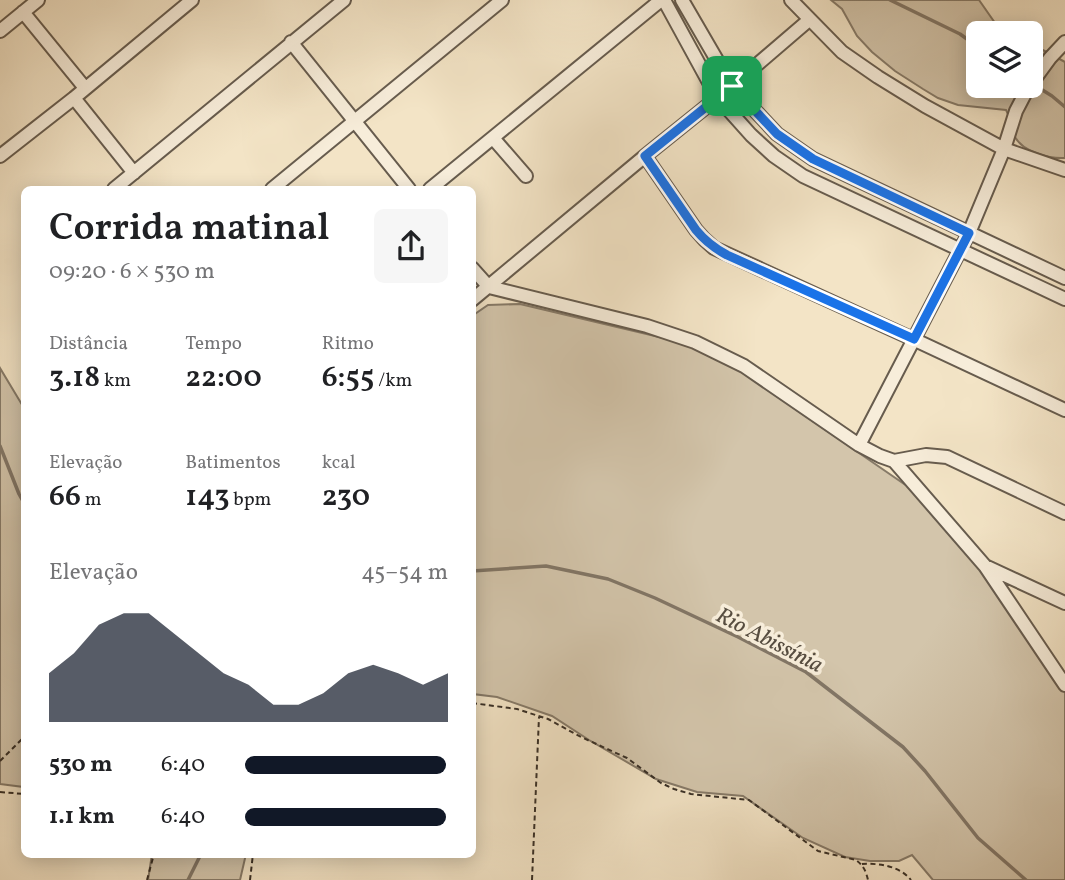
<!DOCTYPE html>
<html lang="pt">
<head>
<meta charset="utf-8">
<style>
	:root { --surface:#fff; --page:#f6f6f6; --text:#202124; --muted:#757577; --accent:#111827 }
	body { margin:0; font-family:Vollkorn,serif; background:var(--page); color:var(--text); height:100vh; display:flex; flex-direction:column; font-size:26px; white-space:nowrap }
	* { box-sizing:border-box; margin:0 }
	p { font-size:23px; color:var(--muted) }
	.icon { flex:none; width:38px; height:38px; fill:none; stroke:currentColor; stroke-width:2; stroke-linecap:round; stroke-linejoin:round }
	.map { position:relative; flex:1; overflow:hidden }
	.panel { position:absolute; left:21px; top:186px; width:455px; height:672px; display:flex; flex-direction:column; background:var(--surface); border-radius:10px; box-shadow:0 4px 18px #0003 }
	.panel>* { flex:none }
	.fabs { position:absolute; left:966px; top:21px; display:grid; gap:14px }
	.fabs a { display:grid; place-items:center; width:77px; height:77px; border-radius:10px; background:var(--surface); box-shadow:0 4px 18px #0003; font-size:35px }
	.pin { position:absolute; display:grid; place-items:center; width:60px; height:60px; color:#fff; margin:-30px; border-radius:14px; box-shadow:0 4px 10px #0006 }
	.round { display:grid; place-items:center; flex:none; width:74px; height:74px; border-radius:10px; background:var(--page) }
	.headline { display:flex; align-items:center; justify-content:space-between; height:119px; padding:0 28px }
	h1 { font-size:38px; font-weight:600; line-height:52px }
	.stats { display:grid; grid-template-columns:repeat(3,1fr); gap:10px; height:119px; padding:7px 28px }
	.stats div { display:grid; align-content:center }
	.stats b { font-size:30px; font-weight:600 }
	.stats small { font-size:19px; font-weight:400 }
	.stats p { font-size:19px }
	.chart { height:196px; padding:14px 28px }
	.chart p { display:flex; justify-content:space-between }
	.chart svg { width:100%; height:126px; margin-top:7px; fill:var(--accent); opacity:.7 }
	ul { padding:0 28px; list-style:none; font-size:23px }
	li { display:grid; grid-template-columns:112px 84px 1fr; align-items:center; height:52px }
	li i { height:18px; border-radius:9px; background:var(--accent) }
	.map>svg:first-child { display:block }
	.green { fill:#d3c5ab; stroke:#867a68; stroke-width:2 }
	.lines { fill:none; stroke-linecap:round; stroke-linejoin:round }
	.stream { stroke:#827666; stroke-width:3.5 }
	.minor-casing { stroke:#675c4e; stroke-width:16 }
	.path { stroke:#382f26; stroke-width:2; stroke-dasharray:5 3.5; stroke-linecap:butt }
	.minor { stroke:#f7edda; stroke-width:12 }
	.route-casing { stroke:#fff; stroke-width:14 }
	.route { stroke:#1a73e8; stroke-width:9 }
	.labels { text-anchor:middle; stroke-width:7; stroke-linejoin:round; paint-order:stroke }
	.water-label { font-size:23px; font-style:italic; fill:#574d40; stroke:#f7edda }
</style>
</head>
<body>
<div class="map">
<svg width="1065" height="880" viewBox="0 0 1065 880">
	<rect width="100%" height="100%" fill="#f3e4c6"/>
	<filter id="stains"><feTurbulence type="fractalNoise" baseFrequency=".00286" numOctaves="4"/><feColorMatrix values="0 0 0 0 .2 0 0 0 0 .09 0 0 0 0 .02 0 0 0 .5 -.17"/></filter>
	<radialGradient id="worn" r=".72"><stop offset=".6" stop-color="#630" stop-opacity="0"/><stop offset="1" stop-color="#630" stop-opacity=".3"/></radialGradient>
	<path class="green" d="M831 0H979L1002 33H978V86H1031V47L1041 49 1065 62V158C1050 159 1023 152 1015 137 1014 134 1015 129 1013 126 1012 121 1008 115 1006 110L958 105 938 98 923 89 895 71 872 52 857 36 842 9Z
		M520 304 676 341 715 356 743 373 907 486 964 547 1045 662 1065 692V880H933L912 855 899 861H870L845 857 803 838 743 796 697 792 656 779 589 740 552 716 497 697 473 694 472 316 488 305Z
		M0 368 24 408V787L0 784Z
		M152 854H246L240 880H148Z"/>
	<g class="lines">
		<path class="stream" d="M890 0 960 34 978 47
			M1036 86 1052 96 1065 107
			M0 446 19 494 24 503
			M472 571 546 566 608 579 655 598 738 637 806 672 903 747 925 771 978 838 1026 880
			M188 880 201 854"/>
		<defs>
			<path id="minor" d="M664 0 717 97 751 135 774 156 803 176 1065 299
				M682 0 732 86 777 134 813 159 1065 278
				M791 0 842 52 878 77 925 106 1004 149 1065 170
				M23 12 85 88
				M0 31 38 0
				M291 42 409 189
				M1031 84 1050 58 1065 42
				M74 98 134 173
				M493 138 526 176
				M0 156 74 98 192 0
				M645 156 696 230 704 239 714 248 913 339 1065 410
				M114 189 344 0
				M272 189 502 0
				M430 189 661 0
				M472 268 489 287 647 326 695 342 744 366 859 445 880 456 894 461 985 566 1065 603
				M472 300 645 156 732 86 809 20
				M859 445 969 233 1004 149 1016 111 1029 86
				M894 461 926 455 947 457 1065 513
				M985 566 1065 685"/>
		</defs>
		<use href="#minor" class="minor-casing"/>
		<path class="path" d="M472 703 517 709 548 719 581 737 627 758 661 783 674 789 691 794 749 800 818 851 856 860C863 865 866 871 868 880
			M0 761 24 737
			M0 792 24 794
			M862 864C879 863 900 866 911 880
			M147 880 154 854
			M250 880 253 854
			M532 880 539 717"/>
		<use href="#minor" class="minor"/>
	</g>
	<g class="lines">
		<defs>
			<path id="route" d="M732 86 777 134 813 159 969 233 914 339 727 255C714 248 705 241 696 230L645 156Z"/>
		</defs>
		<use href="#route" class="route-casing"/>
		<use href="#route" class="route"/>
	</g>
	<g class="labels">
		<g class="water-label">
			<text transform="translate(770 639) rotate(27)" y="8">Rio Abissínia</text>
		</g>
	</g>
	<rect width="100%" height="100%" filter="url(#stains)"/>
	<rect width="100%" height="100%" fill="url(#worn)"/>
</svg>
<div class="fabs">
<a><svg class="icon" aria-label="layers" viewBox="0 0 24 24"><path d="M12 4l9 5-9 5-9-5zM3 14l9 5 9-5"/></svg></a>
</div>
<div class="pin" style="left:732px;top:86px;background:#1e9e55"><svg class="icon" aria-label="arrive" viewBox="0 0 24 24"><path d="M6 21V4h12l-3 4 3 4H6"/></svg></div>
<section class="panel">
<div class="headline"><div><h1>Corrida matinal</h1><p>09:20 · 6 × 530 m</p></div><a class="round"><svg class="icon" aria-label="share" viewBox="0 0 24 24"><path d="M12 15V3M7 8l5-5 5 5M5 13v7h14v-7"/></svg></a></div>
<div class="stats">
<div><p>Distância</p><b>3.18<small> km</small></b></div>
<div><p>Tempo</p><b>22:00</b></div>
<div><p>Ritmo</p><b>6:55<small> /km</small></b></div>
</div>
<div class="stats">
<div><p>Elevação</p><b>66<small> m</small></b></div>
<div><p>Batimentos</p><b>143<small> bpm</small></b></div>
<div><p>kcal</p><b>230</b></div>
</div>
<div class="chart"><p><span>Elevação</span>45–54 m</p>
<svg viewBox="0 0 160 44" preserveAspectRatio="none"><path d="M0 44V27L10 20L20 10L30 6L40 6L50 13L60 20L70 27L80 31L90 38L100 38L110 34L120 27L130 24L140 27L150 31L160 27V44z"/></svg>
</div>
<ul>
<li><b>530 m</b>6:40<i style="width:99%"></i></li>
<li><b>1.1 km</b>6:40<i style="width:99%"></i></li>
</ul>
</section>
</div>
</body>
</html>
